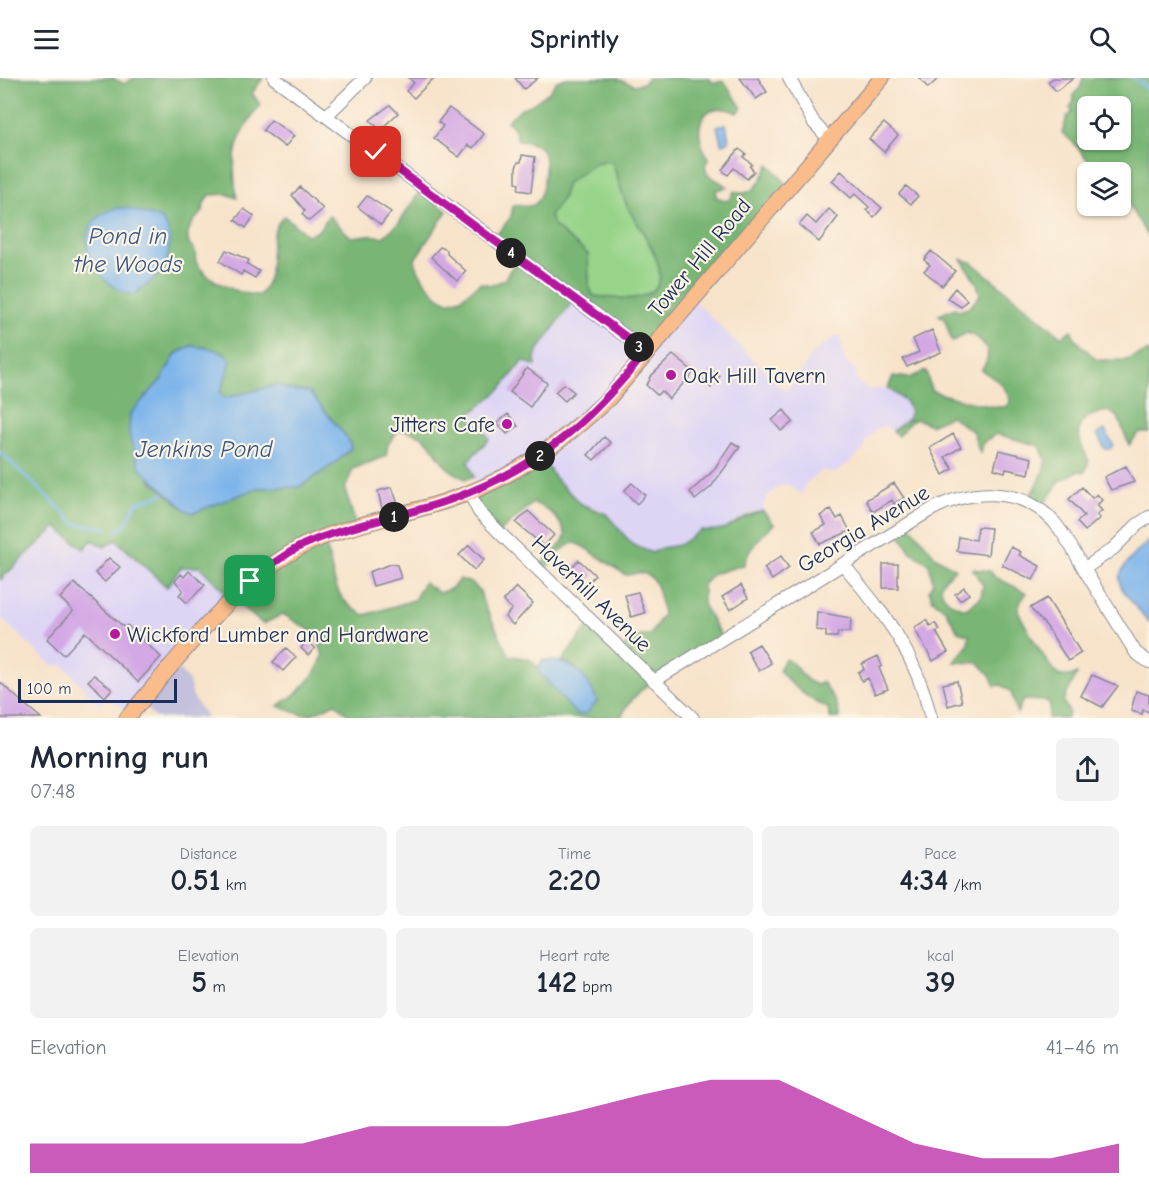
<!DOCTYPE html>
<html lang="en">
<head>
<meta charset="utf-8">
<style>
	:root { --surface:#fff; --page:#f2f2f3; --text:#1f2937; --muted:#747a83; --accent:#b5179e }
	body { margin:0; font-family:"Comic Neue",sans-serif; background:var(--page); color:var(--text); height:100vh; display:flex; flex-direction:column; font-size:22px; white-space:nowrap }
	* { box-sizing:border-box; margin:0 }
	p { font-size:20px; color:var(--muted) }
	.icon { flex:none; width:33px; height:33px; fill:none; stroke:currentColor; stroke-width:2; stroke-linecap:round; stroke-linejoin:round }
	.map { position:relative; height:640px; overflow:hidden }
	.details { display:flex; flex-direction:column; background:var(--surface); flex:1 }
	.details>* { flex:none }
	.buttons { position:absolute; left:1077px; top:18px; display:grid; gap:12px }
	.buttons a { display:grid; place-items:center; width:54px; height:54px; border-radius:9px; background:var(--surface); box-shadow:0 2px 4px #0004; font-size:30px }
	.scale { position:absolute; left:18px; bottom:15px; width:159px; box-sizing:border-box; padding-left:6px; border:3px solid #1b2f5e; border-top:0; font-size:16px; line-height:21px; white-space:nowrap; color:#1b2f5e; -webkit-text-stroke:4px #fcf5e5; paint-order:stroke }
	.pin { position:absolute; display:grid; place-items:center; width:51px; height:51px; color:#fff; margin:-26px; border-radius:12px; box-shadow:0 3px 9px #0006 }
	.km { position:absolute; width:30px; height:30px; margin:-15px; border-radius:50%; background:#222; color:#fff; font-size:16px; line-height:30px; text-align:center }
	.round { display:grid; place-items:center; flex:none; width:63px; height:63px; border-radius:9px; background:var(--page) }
	.head { display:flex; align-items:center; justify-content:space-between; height:102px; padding:0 30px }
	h1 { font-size:33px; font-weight:800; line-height:45px }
	.metrics { display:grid; grid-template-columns:repeat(3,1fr); gap:9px; height:102px; padding:6px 30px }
	.metrics div { display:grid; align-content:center; border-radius:9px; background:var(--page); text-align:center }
	.metrics b { font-size:30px; font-weight:800 }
	.metrics small { font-size:16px; font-weight:400 }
	.metrics p { font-size:16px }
	.chart { height:168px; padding:12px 30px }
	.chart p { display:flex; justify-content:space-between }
	.chart svg { width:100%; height:108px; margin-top:6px; fill:var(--accent); opacity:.7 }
	header { display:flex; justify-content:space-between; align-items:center; height:78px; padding:0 30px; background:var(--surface); font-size:27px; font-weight:800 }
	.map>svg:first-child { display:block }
	.built { fill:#ded5f5 }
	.industrial { fill:#c3c1db }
	.green { fill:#97d489; stroke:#598274; stroke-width:1.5 }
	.forest { fill:#79b675; stroke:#4a726a; stroke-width:1.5; fill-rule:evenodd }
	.water { fill:#7bb4eb; stroke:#4b72a4; stroke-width:1.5 }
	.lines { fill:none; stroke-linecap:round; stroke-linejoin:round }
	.stream { stroke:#7bb4eb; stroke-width:3 }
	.building { fill:#d3a8e4 }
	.minor-casing { stroke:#898994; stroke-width:14 }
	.major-casing { stroke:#898994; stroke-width:17 }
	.minor { stroke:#fff; stroke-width:12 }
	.major { stroke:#fabc8b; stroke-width:15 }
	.route-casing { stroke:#fff; stroke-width:12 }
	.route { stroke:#b5179e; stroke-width:8 }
	.poi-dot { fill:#b5179e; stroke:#fcf5e5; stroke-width:2 }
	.labels { text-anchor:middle; stroke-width:4.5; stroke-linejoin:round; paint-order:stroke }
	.street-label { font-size:22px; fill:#1b2f5e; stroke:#fcf5e5 }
	.poi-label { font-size:22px; fill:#1b2f5e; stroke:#fcf5e5; text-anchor:start }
	.water-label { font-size:24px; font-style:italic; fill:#385788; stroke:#fcf5e5 }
</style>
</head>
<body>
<header><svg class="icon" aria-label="menu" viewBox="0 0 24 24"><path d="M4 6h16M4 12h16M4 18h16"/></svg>Sprintly<svg class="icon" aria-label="search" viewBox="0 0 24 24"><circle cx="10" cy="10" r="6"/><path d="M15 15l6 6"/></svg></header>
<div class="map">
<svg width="1149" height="640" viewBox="0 0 1149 640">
	<rect width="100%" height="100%" fill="#fcf5e5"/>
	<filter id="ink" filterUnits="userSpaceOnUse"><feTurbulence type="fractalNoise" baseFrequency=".0167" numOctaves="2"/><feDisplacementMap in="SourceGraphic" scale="12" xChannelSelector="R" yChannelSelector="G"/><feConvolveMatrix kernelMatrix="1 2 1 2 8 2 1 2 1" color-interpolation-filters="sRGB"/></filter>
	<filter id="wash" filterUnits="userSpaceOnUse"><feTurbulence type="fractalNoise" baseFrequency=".008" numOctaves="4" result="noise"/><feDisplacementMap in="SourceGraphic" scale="24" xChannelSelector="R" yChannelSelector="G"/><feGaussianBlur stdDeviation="1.35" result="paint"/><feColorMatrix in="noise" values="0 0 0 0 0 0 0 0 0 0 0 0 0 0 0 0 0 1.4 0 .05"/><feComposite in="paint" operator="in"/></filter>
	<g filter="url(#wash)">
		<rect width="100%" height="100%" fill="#f7e3ca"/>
		<path class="built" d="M575 221 697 225 785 313 795 303 813 274 833 260 840 258 845 283 857 293 855 297 858 304 869 312 889 310 905 323 910 332 909 340 893 353 885 348 876 351 865 365V371L835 396 822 392 805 406 802 417 788 406 778 409 766 420 763 433 752 434 720 454 701 452 679 467 661 470 652 475 641 472 633 467 599 431 581 426 554 399 541 378 478 408 468 383 489 361 487 356 472 344 469 338 501 311 523 283 538 285 535 279 537 274Z
			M56 449 92 462H116L167 508 180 489H200L232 521 131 636 109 620 99 627 63 587 55 588 48 584 0 539V502Z"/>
		<path class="industrial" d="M174 587 189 603 193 619 207 640H155L141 624Z"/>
		<path class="green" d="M597 84H613C617 98 621 115 627 128 639 152 690 212 634 220 621 222 606 219 593 218L589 208 588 176 553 147 550 138 562 120 567 105Z"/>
		<path class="forest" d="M0 0H113L124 6 134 0H263L252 15 260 27C235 60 230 79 237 120L227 116 210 117 204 125 203 134C194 141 184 153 189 166 191 168 194 170 195 173 196 178 194 181 197 186 207 203 240 217 259 217 281 195 261 159 284 138L307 157 317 154 329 138 351 159 369 157 383 159 399 145 420 113 447 133 415 181C417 196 434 218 448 224L461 220 480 205 491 207 504 202 517 181 493 161 511 139 513 127C519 128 531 130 536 125 544 117 549 78 541 70 535 65 526 64 518 62L514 50 507 43 522 30 531 27 549 14 557 3 567 0H615L634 7 643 5 648 0H708L714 5 724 3 742 30 737 35C700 18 690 54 709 80L705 87 707 96 728 109 716 112V119L727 123 731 120 734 113C753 122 762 101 769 86L789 109 647 274 574 221 537 274 535 279 536 288 523 283 501 311 469 337C474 348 486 350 489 361L468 383 474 399 465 401C459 397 450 393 445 387 428 365 430 356 399 352L388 366 386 378 353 391 345 411 357 451 324 462C336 496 329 521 365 537L414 522 424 504 439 515 452 510 460 501 473 506 480 513 483 524 509 577 529 581 539 590V593L597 623C589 605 581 590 562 583L590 545 622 572 629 561 651 556 663 536C660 523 658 496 641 495 637 494 631 497 626 497 617 492 581 465 575 465 564 465 548 488 541 497L537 491 561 466 566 458C561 442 549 430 533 425L499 455 469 416 541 378 554 399 581 426 606 436 633 467 652 475 661 470 679 467 701 452C734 456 734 438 763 433L774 446C763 456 746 473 744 487L713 496 703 507V526L722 560C692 578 633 606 621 640H352L335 625C305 640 309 640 278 628 300 614 313 603 323 578L316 556 283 536 263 546 232 521 200 489H181L167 509 116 462 104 469 92 462 84 471 56 449 0 502ZM597 84H612C617 98 621 114 627 128 639 152 690 212 634 220 621 222 606 219 593 218L589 208 588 176 553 147 550 138 562 120 567 105ZM191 268 205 269 226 276 220 316 225 320 277 307 289 312 309 314 348 361 351 370 334 386 299 409 257 410 193 435 187 433 151 402 130 336 162 301 176 275Z
			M1083 0H1149V160L1121 114 1120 94H1099C1085 82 1078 66 1062 55L1067 39 1073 34 1070 30 1074 23 1073 17 1080 10ZM1088 28H1120V62H1088Z
			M961 181 971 184 1062 259 1071 252 1076 262 1097 282H1127L1149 273V355H1139L1129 367 1118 339 1108 333C1070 340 1075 355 1089 383L1085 394 1078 393 1060 403 1039 433 1026 424 1040 402 1046 383 1040 368 996 356 984 364 980 375 973 354 951 338 930 347 917 341 910 344 898 358 893 353 909 340 910 332 905 323 888 310 893 298 909 300 926 293 931 312C943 318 992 330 1005 329L1010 324C1008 308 994 300 981 292 995 276 985 260 966 255L952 264 945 242 939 237 955 230 960 233 970 229 980 217 977 205Z
			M910 447 935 478 955 491C952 495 944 500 942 505 937 519 956 529 966 531L981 519 983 507 972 491 990 493 995 499 1027 515 1020 524 1018 533C1024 545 1049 591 1058 597 1064 600 1071 597 1077 596L1063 623 1069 634 1067 640H1048L1050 626 1047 623 1023 622 1017 635 1011 614 1001 607 995 608 990 597 979 585 954 584 968 567 969 557 958 553 944 530 933 522 929 512 933 504 929 486 911 474 898 455Z
			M785 581C799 586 802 604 818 607L823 604 836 624 840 640H830L828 630C809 622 792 608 779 592Z"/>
		<path class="water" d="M726 46 729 63 724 66 721 65 717 48Z
			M117 130H127L161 141C175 154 170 182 159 195 153 204 141 211 133 217 90 207 63 145 117 130Z
			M191 268C204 270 222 270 231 283L220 315 225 320 277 307 289 312 309 314 348 361 351 370 334 386 299 409 257 410 193 435 187 433 140 390 129 357 130 336 162 301 176 276Z
			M1105 352 1113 367 1110 371H1105L1097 356Z
			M1149 462V545C1115 500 1104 507 1149 462Z
			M542 582C572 581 586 596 597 623L586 636H576L538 593Z"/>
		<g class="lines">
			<path class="stream" d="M1133 0 1146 9 1149 18
				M0 374 76 446 107 450
				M117 453 126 446 136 425 164 416"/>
		</g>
		<g id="blocks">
			<path class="building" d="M409 0H434L414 20 406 13 414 5Z
				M515 0H538L524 11Z
				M740 0H758L767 14 756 21Z
				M919 0H939L928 10Z
				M1053 0H1074L1056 13 1048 4Z
				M390 27 398 35 380 52 370 42Z
				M449 30 484 56 473 70 468 67 459 79 434 60 443 48 438 44Z
				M271 42 294 58 285 69 263 52Z
				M884 45 898 57 884 74 869 61Z
				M739 71 746 76 743 79 752 86 750 89 754 93 747 101 734 90 728 97 722 92Z
				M522 77 535 79 531 114 518 112 519 106 516 105V90L518 84H521Z
				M841 93 882 130 874 139 866 132 869 129 855 116 851 120 832 103Z
				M906 108 918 118 911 126 899 116Z
				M300 109 323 131 309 143 302 136 305 133 292 117Z
				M367 118 391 134 381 147 358 129Z
				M244 131 254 138 246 150 235 142Z
				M829 131 838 139 819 164 799 147 807 138 816 146Z
				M440 169 447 172V176L466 193 457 203 431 179Z
				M226 172 249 182 247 186 259 193 255 200 243 193 241 197 220 183Z
				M931 173 955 193 942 208 924 193 930 187 924 182Z
				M955 210 967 222 961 229 947 220Z
				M932 252 941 274 907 289 903 281 919 274 913 261Z
				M673 277 694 294 669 321 661 313 657 317 646 307 650 302 649 300Z
				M527 290 547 305 530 329 510 314Z
				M712 292 720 298 711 310 703 303Z
				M564 306 574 314 565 323 555 314Z
				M784 332 793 344 781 353 772 342Z
				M508 336 518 348 507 356 497 345Z
				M953 356 961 369 945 379 953 391 943 397 930 370Z
				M604 359 611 365 594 382 588 377Z
				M732 364 740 369 711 409 695 422 690 414 713 393Z
				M999 372 1032 380 1029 396 1006 391 1005 394 994 391Z
				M1126 388 1134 404 1111 412 1104 399Z
				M632 405 645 417 637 426 624 413Z
				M894 405 904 420 894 426 892 422 873 434 866 422Z
				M392 409 398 426 382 431 378 413Z
				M1082 409 1092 420 1097 416 1102 422 1097 427 1102 433 1097 437 1100 440 1085 453 1077 444 1084 438 1069 421Z
				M831 431 837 441 842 438 850 453 820 466 813 454 826 447 820 438Z
				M528 433 554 457 544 468 516 445Z
				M978 449 991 450 988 477 957 473 959 459 976 462Z
				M469 467 484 482 474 492 459 477Z
				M1011 469 1021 474 1019 477 1040 488 1033 502 1002 487Z
				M781 478 789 490 772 502 764 490Z
				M109 480 120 489 105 504 95 495Z
				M579 482 595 497 586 507 570 491Z
				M391 486 397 487 401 500 373 508 369 494Z
				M883 486H898V510H883Z
				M189 493 205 507 187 525 179 517 183 512 175 503 181 496 184 499Z
				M74 505 125 550 127 547 134 553 136 551 145 559 142 561 161 579 138 604 85 554 64 577 47 561 73 533 60 520Z
				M741 507 748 520 730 532 722 519Z
				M516 509 533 525 513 547 505 539 512 531 503 523Z
				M964 509 969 516 960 522 955 516Z
				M638 514 645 535 631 539 625 517Z
				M1047 520 1081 575 1068 583 1047 549 1030 530Z
				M817 534 851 540 850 554H838L837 559H826V553L816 552Z
				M926 542 930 548 935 545 940 552 936 554 948 574 933 583 914 550Z
				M308 563 315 570 308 577 301 570Z
				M759 566 771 585 759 593 747 573Z
				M286 570 296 579 283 593 273 584Z
				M878 578 882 588 879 590 888 611 875 616 868 600 862 603 858 594 864 592 862 586Z
				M94 597 112 611 105 619 88 603Z
				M1092 597 1118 608 1102 629 1081 618Z
				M957 603 962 624 948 628 943 606Z
				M0 604 22 624 41 640H0Z
				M1136 613 1149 617V634L1143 632 1142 636 1131 633Z"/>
		</g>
	</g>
	<g filter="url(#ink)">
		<use href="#blocks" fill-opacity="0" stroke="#898994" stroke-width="1.5"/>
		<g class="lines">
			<defs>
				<path id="minor" d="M274 0 647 274
					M789 0 814 45 829 61
					M326 38 365 0
					M469 414 479 434 505 460 693 640
					M1149 439 1137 447 1114 470 1084 491 1136 575 1149 584
					M843 486C886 539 915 572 931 640
					M654 603 929 433C969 411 1020 407 1054 444 1066 458 1075 475 1084 491"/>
				<path id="major" d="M127 640C177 582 234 504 301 469 341 448 405 437 449 422 512 402 561 365 609 320L882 0"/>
			</defs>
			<use href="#minor" class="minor-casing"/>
			<use href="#major" class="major-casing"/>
			<use href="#minor" class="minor"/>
			<use href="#major" class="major"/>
		</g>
	</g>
	<g class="lines" filter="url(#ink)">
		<defs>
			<path id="route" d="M250 503C267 490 284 476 303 467 350 446 404 439 452 421 540 389 588 345 646 274 557 206 464 143 376 74"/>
		</defs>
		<use href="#route" class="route-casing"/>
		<use href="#route" class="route"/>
	</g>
	<g class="poi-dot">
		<circle cx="671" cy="297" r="6"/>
		<circle cx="507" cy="346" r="6"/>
		<circle cx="115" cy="556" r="6"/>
	</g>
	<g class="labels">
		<g class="street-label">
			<text transform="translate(699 179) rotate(-50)" y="8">Tower Hill Road</text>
			<text transform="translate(863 450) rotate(-31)" y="8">Georgia Avenue</text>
			<text transform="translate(592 515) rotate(44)" y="8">Haverhill Avenue</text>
		</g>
		<g class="poi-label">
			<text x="683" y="305">Oak Hill Tavern</text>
			<text x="495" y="354" text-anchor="end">Jitters Cafe</text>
			<text x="127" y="564">Wickford Lumber and Hardware</text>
		</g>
		<g class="water-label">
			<text x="128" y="166">Pond in<tspan x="128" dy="28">the Woods</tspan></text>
			<text x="204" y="379">Jenkins Pond</text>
		</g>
	</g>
</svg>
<div class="buttons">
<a><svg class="icon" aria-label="locate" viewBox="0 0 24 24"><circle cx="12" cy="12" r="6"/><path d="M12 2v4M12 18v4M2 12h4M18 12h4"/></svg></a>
<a><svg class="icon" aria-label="layers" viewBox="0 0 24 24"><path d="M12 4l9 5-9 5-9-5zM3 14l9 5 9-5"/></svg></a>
</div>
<div class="scale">100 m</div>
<div class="pin" style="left:250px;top:503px;background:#1e9e55"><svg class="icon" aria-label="arrive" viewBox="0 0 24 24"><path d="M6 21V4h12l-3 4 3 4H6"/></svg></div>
<div class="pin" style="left:376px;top:74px;background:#d93025"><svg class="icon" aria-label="check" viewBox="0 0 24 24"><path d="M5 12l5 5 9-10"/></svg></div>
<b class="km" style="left:394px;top:439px">1</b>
<b class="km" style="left:540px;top:378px">2</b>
<b class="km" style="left:639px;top:269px">3</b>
<b class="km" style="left:511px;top:175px">4</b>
</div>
<section class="details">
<div class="head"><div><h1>Morning run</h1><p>07:48</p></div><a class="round"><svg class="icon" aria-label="share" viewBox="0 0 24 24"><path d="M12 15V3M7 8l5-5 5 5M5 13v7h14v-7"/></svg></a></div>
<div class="metrics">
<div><p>Distance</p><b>0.51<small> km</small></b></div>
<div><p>Time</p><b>2:20</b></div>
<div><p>Pace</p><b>4:34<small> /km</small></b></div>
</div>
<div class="metrics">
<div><p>Elevation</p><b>5<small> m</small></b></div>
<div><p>Heart rate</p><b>142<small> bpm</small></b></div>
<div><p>kcal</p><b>39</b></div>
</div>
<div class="chart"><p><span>Elevation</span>41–46 m</p>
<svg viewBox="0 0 160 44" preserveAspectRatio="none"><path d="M0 44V32L10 32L20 32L30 32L40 32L50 25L60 25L70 25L80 19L90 12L100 6L110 6L120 19L130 32L140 38L150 38L160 32V44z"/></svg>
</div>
</section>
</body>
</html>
